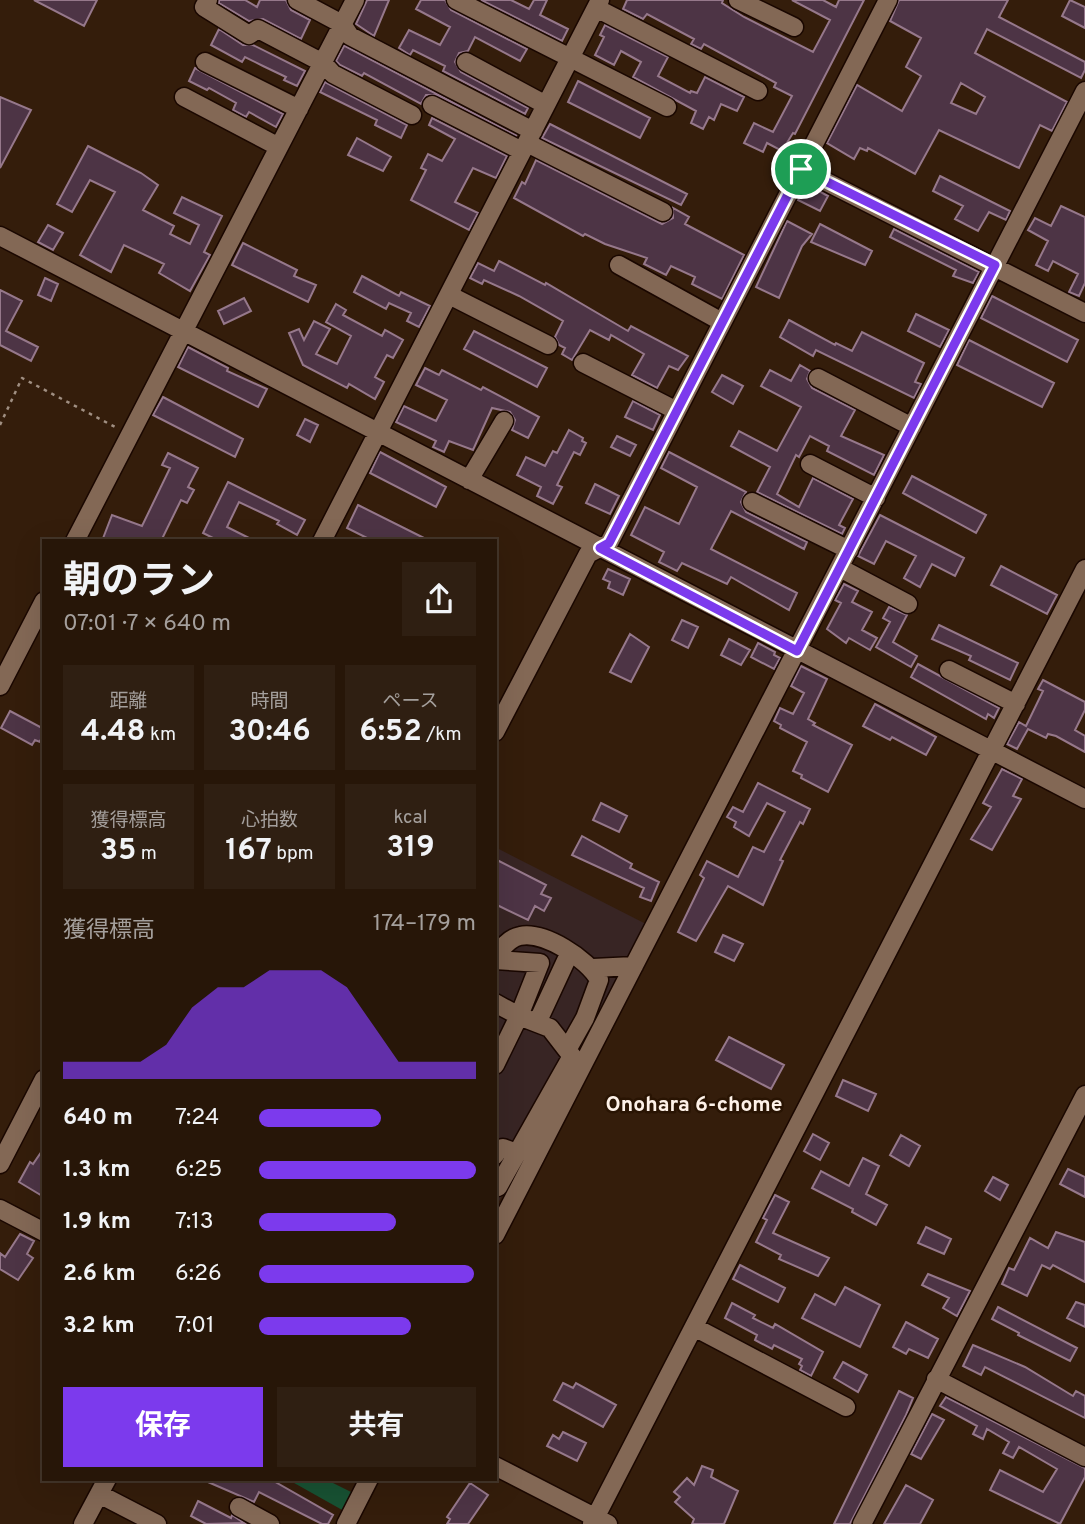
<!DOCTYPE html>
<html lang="ja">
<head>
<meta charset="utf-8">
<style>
	:root { --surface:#271608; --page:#2f1f12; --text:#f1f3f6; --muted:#a49f9c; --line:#433529; --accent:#7c3aed }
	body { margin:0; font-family:Overpass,"Noto Sans JP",sans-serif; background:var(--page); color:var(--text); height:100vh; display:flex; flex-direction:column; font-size:26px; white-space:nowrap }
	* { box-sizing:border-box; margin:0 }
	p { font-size:23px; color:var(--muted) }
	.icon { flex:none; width:38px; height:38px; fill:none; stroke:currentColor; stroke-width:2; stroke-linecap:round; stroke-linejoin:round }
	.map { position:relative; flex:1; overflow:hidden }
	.details { position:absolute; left:42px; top:539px; width:455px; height:942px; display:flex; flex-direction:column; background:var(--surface); border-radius:0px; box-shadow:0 7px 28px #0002,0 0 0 2px var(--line) }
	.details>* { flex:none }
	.pin { position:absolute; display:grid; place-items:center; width:60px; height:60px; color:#fff; margin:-30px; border:4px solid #fff; border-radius:50%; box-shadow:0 2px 7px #0007 }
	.round { display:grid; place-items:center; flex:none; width:74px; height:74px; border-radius:0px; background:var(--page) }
	.overview { display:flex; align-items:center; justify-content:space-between; height:119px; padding:0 21px }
	h1 { font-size:38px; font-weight:700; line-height:52px }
	.metrics { display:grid; grid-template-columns:repeat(3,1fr); gap:10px; height:119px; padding:7px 21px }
	.metrics div { display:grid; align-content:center; border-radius:0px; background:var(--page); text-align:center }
	.metrics b { font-size:30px; font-weight:700 }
	.metrics small { font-size:19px; font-weight:400 }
	.metrics p { font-size:19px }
	.chart { height:196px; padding:14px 21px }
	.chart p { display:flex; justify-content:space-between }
	.chart svg { width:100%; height:126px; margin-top:7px; fill:var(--accent); opacity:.7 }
	.primary-button { display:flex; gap:14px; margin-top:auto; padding:14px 21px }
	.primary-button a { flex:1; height:80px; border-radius:0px; background:var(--accent); color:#fff; font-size:28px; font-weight:700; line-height:80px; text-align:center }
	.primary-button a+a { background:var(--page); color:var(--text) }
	ul { padding:0 21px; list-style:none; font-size:23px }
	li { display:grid; grid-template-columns:112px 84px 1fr; align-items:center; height:52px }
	li i { height:18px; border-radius:9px; background:var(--accent) }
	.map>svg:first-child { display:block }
	.education { fill:#382524 }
	.green { fill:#185233 }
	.building { fill:#4d3445; stroke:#96788b; stroke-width:2; fill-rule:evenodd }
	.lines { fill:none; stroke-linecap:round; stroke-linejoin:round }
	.minor-casing { stroke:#1a0700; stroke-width:21 }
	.path { stroke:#a08f82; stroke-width:2.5; stroke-dasharray:3.5 5; stroke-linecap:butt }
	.minor { stroke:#836855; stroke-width:18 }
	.route-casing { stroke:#fff; stroke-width:14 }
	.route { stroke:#7c3aed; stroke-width:9 }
	.labels { text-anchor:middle; stroke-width:5; stroke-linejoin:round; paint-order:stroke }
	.neighbourhood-label { font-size:21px; font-weight:bold; fill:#fdf1e8; stroke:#291403 }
</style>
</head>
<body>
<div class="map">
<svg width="1085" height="1524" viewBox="0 0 1085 1524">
	<rect width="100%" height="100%" fill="#341d0b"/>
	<path class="education" d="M495 847 646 924 495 1209Z"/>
	<path class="green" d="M287 1479H325L353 1493 344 1511Z"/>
	<path class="building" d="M34 0H97L84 26Z
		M219 0H245L257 7 260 0H286L291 10 310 20 301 39 263 19 249 21 219 3Z
		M367 0H389L374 36 356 24Z
		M421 0H445L451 10 527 49 520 61 475 37 468 51 459 53 455 62 461 72 528 108 525 114 443 71 445 66 413 50 410 55 399 48 409 30 440 45 450 27 416 9Z
		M481 0H511L529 9 534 0H547L540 15 568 29 562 41Z
		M627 0H723L722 3 744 17 813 52 830 20 792 0H823L836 7 839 0H864L795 134 793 133 782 151 767 143 763 152 744 143 754 123 773 132 792 96 774 87 776 83 704 44 701 49 691 44 694 39 647 14 643 19 623 9Z
		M899 0H1008L999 17 1085 62V70L1081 78 987 29 975 53 1067 102 1052 131 1040 125 1019 168 939 130 915 174 868 148 867 151 860 148 854 159 827 143 857 85 902 111 921 76 906 67 921 38 890 21ZM961 83 985 97 976 114 951 103Z
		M1070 0 1085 7V28L1062 16Z
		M605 25 668 57 658 76 690 93 691 91 697 93 705 77 744 97 737 111 721 104 714 120 709 117 703 129 691 123 696 111 633 77 641 62 621 51 614 65 595 55 604 37 600 35Z
		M219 29 243 45H253L305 71 297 86 284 80 286 77 263 66 245 57 242 62 211 45Z
		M344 46H345L517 136 437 95H426L421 104 364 73 362 76 340 65 336 61Z
		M195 68 283 114 276 127 249 112 246 117 233 110 236 103 209 88 207 90 189 81Z
		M578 81 650 118 640 138 568 102Z
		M325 82 407 125 401 138 375 125 377 120 320 92Z
		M0 97 31 110 0 168Z
		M432 118 507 156 496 178 473 168 455 202 478 213 469 230 411 200 426 170 421 168 428 154 442 161 455 139 429 125Z
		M550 124 687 194 681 205 542 138Z
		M357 138 391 157 383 171 348 155Z
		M88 146 141 173 158 185 143 210 174 226 170 234 190 244 199 225 174 213 182 197 222 216 204 252 210 255 190 291 159 273 164 264 124 245 111 272 80 255 115 192 90 180 72 212 57 204Z
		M536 160 662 224 673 218V208L689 217 685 224 744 255 722 299 692 284 695 277 671 266 666 275 644 264 647 258 605 244 585 234 583 236 514 198 522 182 525 184Z
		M940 176 1010 211 1006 220 989 212 978 231 955 219 963 206 933 191Z
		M806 184 828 196 820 211 798 200Z
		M1061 206 1085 217V283L1079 296 1069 292 1078 274 1053 261 1048 271 1036 265 1048 241 1028 230 1035 218 1051 226Z
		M787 221 812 234 802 246 779 298 756 287Z
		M820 224 872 251 865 265 811 242Z
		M48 225 63 233 53 250 38 242Z
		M894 229 979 272 973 283 953 276 956 270 890 237Z
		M243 243 297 270 294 276 316 285 308 302 232 265Z
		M499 261 545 285 546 283 628 331 631 326 688 356 678 370 669 366 657 388 632 375 644 354 611 335 609 340 590 330 572 360 562 354 565 348 559 345 555 337 563 321 519 296 484 280 482 284 470 278 478 263 494 271Z
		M362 276 399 296 401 292 430 306 419 327 407 321 411 313 389 303 386 309 354 292Z
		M45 278 58 284 51 301 38 295Z
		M0 290 22 301 6 331 38 347 31 361 0 345Z
		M992 296 1078 340 1067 362 981 318Z
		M244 298 251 311 224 324 218 311Z
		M336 304 346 310 343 315 382 336 385 330 403 340 393 358 387 355 375 377 384 382 375 399 349 384 347 388 303 365 289 333 299 329 304 340 314 321 330 329 316 354 337 364 351 336 326 322Z
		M916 314 949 330 940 347 908 331Z
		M789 320 835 345 836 343 852 351 862 332 924 363 915 382 921 384 914 398 816 350 813 356 780 337Z
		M474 331 547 368 537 387 464 349Z
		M969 340 1054 383 1042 407 957 365Z
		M188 347 228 368 227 371 267 389 258 407 178 367Z
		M800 365 810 371 807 379 812 388 855 410 841 436 884 455 874 475 827 451 829 446 810 436 799 457 796 455 777 494 799 507 813 478 853 499 839 525 845 528 842 534 757 492 770 467 731 446 739 431 777 451 801 407 761 386 770 370 791 381Z
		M425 368 439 375 442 370 481 390 483 387 539 417 528 438 512 430 515 420 510 412 492 408 473 450 449 441 444 452 433 447 436 441 396 422 404 406 436 421 447 400 416 385Z
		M722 375 743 386 733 404 712 392Z
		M163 397 243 439 235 457 153 415Z
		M633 401 660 415 653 430 625 417Z
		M305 419 318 425 310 442 297 435Z
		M569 430 583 438 582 441 586 443 580 455 574 452 557 485 562 487 553 504 537 496 541 487 517 475 526 457 545 466 553 451 557 453Z
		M617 436 636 445 630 456 611 447Z
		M380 452 446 487 436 507 370 473Z
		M669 452 746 492 741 502 746 512 807 542 804 549 731 511 711 549 797 593 789 610 731 577 727 584 682 563 677 571 659 562 664 552 631 535 645 507 679 524 697 487 661 468Z
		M168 453 198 468 188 487 194 490 187 503 181 500 161 541H102L112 515 142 526 170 468 162 465Z
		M912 476 986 515 976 533 903 493Z
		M228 482 305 520 297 535 277 524 279 521 239 502 227 527 255 541H219L203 533Z
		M595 484 619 496 610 514 586 503Z
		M358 505 430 541H373L347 528Z
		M880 515 964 558 955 576 932 564 920 587 904 578 916 556 886 541 874 564 858 556Z
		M1001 566 1057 595 1047 614 991 585Z
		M608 569 630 579 623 595 608 588 610 582 603 579Z
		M844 584 858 591 852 602 872 612 862 630 877 638 870 650 849 638 846 643 827 629 841 603 835 600Z
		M889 607 907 615 893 642 917 656 911 667 876 647 890 622 883 618Z
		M682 620 698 627 688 648 672 640Z
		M939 625 1018 663 1010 680 969 660 971 656 932 639Z
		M630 634 649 647 631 682 610 672Z
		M729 639 750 650 741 665 721 655Z
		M758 643 775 652 774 655 780 658 774 669 751 657Z
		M918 664 999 708 994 718 988 714 986 719 911 677Z
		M801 666 827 679 808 719 815 723 813 725 852 745 828 792 801 778 802 775 793 771 807 742 780 728 781 725 774 721 780 708 793 714 804 693 791 686Z
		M1043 680 1085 702V710L1075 730 1085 736V752L1056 736 1048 734 1046 738 1028 729 1017 749 1007 744 1019 722 1026 726 1043 691 1038 689Z
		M875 704 936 737 926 755 892 737 890 740 863 726Z
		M10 711 44 729 40 742 35 740 32 745 1 728Z
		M1002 769 1022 779 1013 796 1021 799 992 850 971 839 991 807 983 803Z
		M758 783 810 809 803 824 800 822 780 860 783 861 763 905 728 886 696 941 678 932 704 878 700 875 707 861 738 877 753 847 764 852 785 812 767 803 749 836 734 827 736 822 727 817 733 807 743 812Z
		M601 803 627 816 619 832 593 820Z
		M582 836 632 864 630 868 659 882 651 901 640 897 644 888 572 855Z
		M495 859 546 885 541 894 551 898 544 911 535 906 528 920 495 904Z
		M723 935 743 944 734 961 715 952Z
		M729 1037 784 1065 771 1089 716 1060Z
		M843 1080 876 1094 868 1111 836 1096Z
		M813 1134 829 1143 820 1160 804 1151Z
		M901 1135 920 1146 909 1166 890 1155Z
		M44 1148V1197L19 1182 30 1162 33 1164Z
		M863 1158 879 1166 866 1194 887 1205 876 1225 852 1212 853 1209 812 1188 821 1171 849 1186Z
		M1068 1169 1085 1177V1197L1060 1184Z
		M993 1177 1008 1185 1000 1200 985 1191Z
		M775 1195 789 1202 773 1233 829 1258 818 1276 779 1259 781 1255 756 1242 767 1220 763 1218Z
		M926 1227 951 1239 944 1254 918 1243Z
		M1056 1232 1085 1242V1282L1053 1265 1050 1269 1042 1265 1027 1296 1002 1284 1009 1268 1014 1270 1030 1238 1048 1248Z
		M20 1234 34 1241 27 1254 33 1258 18 1280 0 1269V1253L5 1257Z
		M740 1265 785 1288 778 1302 733 1279Z
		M928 1274 970 1291 957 1316 943 1308 949 1298 922 1285Z
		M845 1287 880 1305 860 1347 802 1318 815 1294 835 1305Z
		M1076 1302 1085 1305V1327L1067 1318Z
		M732 1303 755 1315 753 1318 773 1328 775 1324 823 1352 811 1376 800 1370 802 1366 799 1364 802 1359 774 1345 772 1349 755 1340 757 1335 725 1318Z
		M998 1307 1077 1348 1070 1361 1018 1335 1019 1333 992 1319Z
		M906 1322 938 1339 928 1358 909 1349 906 1354 893 1347Z
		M973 1345 1025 1367 1073 1396 1076 1391 1085 1396V1418L985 1367 981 1375 963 1366Z
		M843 1362 867 1375 858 1392 834 1378Z
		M563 1383 573 1388 576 1383 616 1405 603 1427 554 1400Z
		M899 1391 913 1398 906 1415 850 1524H834Z
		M946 1397 1085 1468V1477L1060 1524 990 1490 1000 1470 1043 1492 1057 1469 1019 1447 1013 1458 1003 1453 1009 1442 987 1429 983 1439 973 1434 977 1426 940 1406Z
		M932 1414 944 1420 921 1459 911 1454Z
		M563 1432 586 1443 577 1461 547 1446 553 1435 559 1439Z
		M702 1466 713 1470 711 1477 738 1491 724 1524H692L694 1519 675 1502 680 1497 674 1492 687 1478 694 1485Z
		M201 1479H270L333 1515 328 1524H322L259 1492 254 1502Z
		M470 1483 488 1495 468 1524H447L450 1519 447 1517Z
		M906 1485 933 1500 920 1524H884Z
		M198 1501 231 1518 232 1515 244 1523 206 1524 191 1516Z"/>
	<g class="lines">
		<defs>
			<path id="minor" d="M208 0 204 7 249 35 258 29 323 63 333 74 412 115
				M297 0 342 24 350 36 533 131
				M456 0 667 107
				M738 0 794 27
				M596 8 758 91
				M205 62 299 109
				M466 62 546 105
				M184 97 279 147
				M432 105 522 151
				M527 143 663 212
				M801 169 1085 313
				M0 236 1085 799
				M619 265 722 322
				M449 295 548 345
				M583 363 677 411
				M818 378 912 427
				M810 464 876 498
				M469 480 504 421
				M752 502 849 550
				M75 541 355 0
				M322 541 600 0
				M840 568 908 604
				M949 670 1016 704
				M0 686 44 601
				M495 732 588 554 609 543 888 0
				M495 957C501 949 509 938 520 936 544 931 588 959 599 980L585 1018 567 1050 550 1028 519 1016 495 1065
				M495 960 540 963 519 1016 495 1003
				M593 968 634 966
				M537 1023 570 952
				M495 1155 499 1149 503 1148 517 1153
				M0 1164 44 1079
				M498 1187 572 1056 567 1050
				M0 1209 44 1232
				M495 1235 1085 91
				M694 1327 846 1407
				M936 1379 1085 1457
				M495 1466 608 1524
				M99 1494 157 1524
				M239 1507 270 1524
				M83 1524 107 1479
				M346 1524 369 1479
				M592 1524 1085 569
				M862 1524 1085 1095"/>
		</defs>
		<use href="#minor" class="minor-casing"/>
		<path class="path" d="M0 425 22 378 117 428"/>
		<use href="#minor" class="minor"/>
	</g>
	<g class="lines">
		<defs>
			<path id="route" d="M801 169 995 265 797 651 600 548 609 543Z"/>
		</defs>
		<use href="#route" class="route-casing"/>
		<use href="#route" class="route"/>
	</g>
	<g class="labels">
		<g class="neighbourhood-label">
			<text x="694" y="1111">Onohara 6-chome</text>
		</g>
	</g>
</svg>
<div class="pin" style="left:801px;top:169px;background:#1e9e55"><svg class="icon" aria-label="arrive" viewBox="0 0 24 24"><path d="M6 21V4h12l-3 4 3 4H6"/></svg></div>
<section class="details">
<div class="overview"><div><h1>朝のラン</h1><p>07:01 · 7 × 640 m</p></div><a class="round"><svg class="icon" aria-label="share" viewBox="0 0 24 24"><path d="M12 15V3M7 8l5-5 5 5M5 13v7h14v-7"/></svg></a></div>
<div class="metrics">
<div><p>距離</p><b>4.48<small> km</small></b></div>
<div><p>時間</p><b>30:46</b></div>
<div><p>ペース</p><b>6:52<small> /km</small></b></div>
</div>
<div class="metrics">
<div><p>獲得標高</p><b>35<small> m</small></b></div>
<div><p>心拍数</p><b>167<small> bpm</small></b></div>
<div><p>kcal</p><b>319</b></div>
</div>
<div class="chart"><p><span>獲得標高</span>174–179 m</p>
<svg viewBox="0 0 160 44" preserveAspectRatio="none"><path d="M0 44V38L10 38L20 38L30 38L40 32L50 19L60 12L70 12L80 6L90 6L100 6L110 12L120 25L130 38L140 38L150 38L160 38V44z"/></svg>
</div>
<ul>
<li><b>640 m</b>7:24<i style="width:56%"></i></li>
<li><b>1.3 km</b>6:25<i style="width:100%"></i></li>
<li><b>1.9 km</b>7:13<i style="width:63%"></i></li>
<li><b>2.6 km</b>6:26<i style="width:99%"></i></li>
<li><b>3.2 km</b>7:01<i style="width:70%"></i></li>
</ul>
<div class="primary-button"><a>保存</a><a>共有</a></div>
</section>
</div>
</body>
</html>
